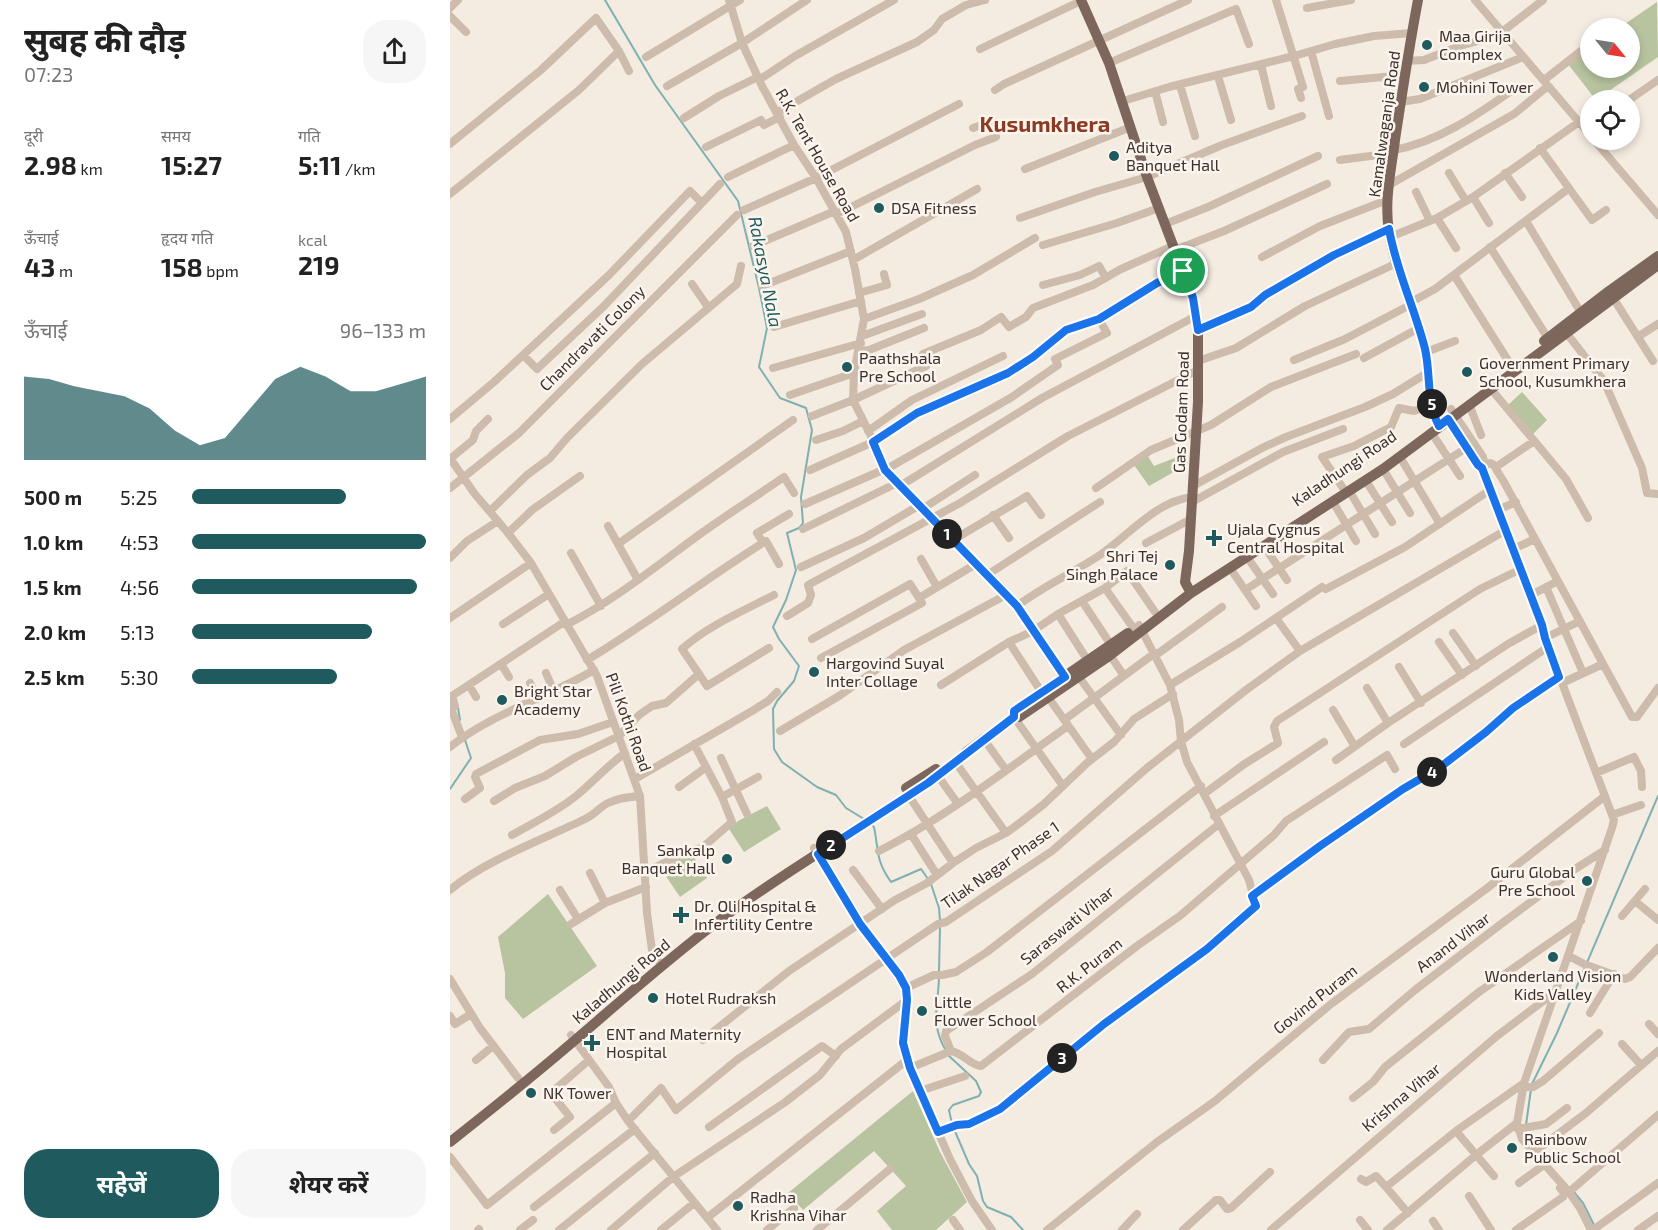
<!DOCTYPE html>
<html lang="hi">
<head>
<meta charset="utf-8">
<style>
	:root { --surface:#fff; --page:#f6f6f6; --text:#222; --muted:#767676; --accent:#1f5a5e }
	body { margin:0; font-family:"Exo 2","Noto Sans Devanagari",sans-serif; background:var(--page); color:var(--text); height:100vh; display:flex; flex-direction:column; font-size:22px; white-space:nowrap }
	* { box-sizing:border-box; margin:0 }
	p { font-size:20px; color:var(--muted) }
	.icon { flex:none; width:33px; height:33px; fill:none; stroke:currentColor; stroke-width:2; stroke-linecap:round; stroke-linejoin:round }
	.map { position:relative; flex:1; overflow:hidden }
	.panel { display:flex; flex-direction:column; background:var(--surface); width:450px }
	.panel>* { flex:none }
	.needle { width:39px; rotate:120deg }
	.fabs { position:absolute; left:1130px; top:18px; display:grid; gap:12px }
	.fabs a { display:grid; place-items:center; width:60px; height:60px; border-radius:50%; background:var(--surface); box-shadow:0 3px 9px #0003; font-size:30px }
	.pin { position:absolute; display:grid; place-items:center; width:51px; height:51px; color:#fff; margin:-26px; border:3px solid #fff; border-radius:50%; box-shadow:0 2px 6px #0007 }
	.km { position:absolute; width:30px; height:30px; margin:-15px; border-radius:50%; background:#222; color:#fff; font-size:16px; line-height:30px; text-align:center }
	.round { display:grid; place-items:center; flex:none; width:63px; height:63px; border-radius:24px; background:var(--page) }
	.headline { display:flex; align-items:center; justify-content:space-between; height:102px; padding:0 24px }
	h1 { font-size:33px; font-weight:700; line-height:45px }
	.metrics { display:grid; grid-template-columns:repeat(3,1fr); gap:9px; height:102px; padding:6px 24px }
	.metrics div { display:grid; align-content:center }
	.metrics b { font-size:26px; font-weight:700 }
	.metrics small { font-size:16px; font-weight:400 }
	.metrics p { font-size:16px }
	.chart { height:168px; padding:12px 24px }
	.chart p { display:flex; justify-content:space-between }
	.chart svg { width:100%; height:108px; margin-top:6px; fill:var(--accent); opacity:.7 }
	.button { display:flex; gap:12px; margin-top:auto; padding:12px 24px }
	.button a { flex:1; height:69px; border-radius:24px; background:var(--accent); color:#fff; font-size:24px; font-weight:700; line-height:69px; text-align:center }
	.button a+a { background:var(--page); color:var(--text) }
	ul { padding:0 24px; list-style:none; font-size:20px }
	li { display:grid; grid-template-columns:96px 72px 1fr; align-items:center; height:45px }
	li i { height:15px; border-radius:8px; background:var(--accent) }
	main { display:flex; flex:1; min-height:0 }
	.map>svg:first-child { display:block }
	.green { fill:#b8c4a0 }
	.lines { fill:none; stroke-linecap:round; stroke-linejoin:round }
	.stream { stroke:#7fb0b2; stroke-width:2 }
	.minor { stroke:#cdbbac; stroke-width:8 }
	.major { stroke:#7d675c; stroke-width:10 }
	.route-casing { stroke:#fff; stroke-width:12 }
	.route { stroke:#1a73e8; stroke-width:8 }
	.poi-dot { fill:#1f5a5e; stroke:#fbf5ee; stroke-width:2 }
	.labels { text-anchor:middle; stroke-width:5; stroke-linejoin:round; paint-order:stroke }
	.poi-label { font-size:16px; fill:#3b302b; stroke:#fbf5ee; text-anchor:start }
	.street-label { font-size:16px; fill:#3b302b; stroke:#fbf5ee }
	.water-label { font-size:18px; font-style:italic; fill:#1f5a5e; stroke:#fbf5ee }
	.district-label { font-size:22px; font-weight:bold; fill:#8c3b22; stroke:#fbf5ee }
</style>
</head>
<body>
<main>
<section class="panel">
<div class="headline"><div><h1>सुबह की दौड़</h1><p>07:23</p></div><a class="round"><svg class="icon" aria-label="share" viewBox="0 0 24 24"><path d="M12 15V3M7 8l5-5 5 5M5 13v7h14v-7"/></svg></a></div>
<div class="metrics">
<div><p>दूरी</p><b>2.98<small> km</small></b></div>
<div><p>समय</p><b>15:27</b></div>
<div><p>गति</p><b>5:11<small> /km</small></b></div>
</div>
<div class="metrics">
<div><p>ऊँचाई</p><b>43<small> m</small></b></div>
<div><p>हृदय गति</p><b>158<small> bpm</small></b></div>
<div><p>kcal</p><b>219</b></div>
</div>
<div class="chart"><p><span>ऊँचाई</span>96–133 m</p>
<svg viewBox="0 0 160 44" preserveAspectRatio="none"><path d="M0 44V10L10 11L20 14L30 16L40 18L50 23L60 32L70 38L80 35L90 23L100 11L110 6L120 10L130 16L140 16L150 13L160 10V44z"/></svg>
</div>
<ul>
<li><b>500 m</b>5:25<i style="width:66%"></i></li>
<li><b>1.0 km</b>4:53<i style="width:100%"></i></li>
<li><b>1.5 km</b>4:56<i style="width:96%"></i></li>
<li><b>2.0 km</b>5:13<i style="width:77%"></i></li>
<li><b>2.5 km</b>5:30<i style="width:62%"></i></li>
</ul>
<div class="button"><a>सहेजें</a><a>शेयर करें</a></div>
</section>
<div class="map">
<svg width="1208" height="1230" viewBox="0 0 1208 1230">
	<rect width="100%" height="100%" fill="#f4ebe1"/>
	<path class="green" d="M1207 2 1208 57 1146 100 1118 64 1140 49V68H1179V28H1169Z
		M1072 392 1097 420 1083 434 1058 405Z
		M735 454 738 464 699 486 684 465 697 455 704 466Z
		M317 806 331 829 294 852 279 829 288 821Z
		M242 854 257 878 230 897 211 869Z
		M98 894 147 966 73 1019 55 998V973L48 937Z
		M463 1091 490 1152 517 1202 486 1230H442L427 1211 456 1186 424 1151 353 1210 338 1193Z"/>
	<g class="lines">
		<path class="stream" d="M155 0 205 85 288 201 309 288 317 328 309 367 330 398 356 408 362 430 351 497 353 523 349 528 337 533 346 570 336 600 323 627 329 639 349 666 344 681 327 701 323 709 324 749 332 762 367 787 386 795 396 808 414 819
			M8 708 10 720
			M0 789 21 758 15 740
			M421 824 424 827C429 851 425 859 441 882L471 869 478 879
			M481 884 489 908 490 921
			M489 972 490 927
			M489 978C488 1008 480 1023 496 1051
			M499 1056 526 1081 531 1092 529 1096 503 1105 499 1110 502 1124
			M1082 1084 1107 1033 1208 796
			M1076 1125 1081 1089
			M504 1129 519 1164 527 1176 533 1201 537 1207 561 1217 573 1230
			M1076 1131 1077 1136 1084 1147
			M1123 1191 1133 1203 1145 1227"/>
		<path class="minor" d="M279 0 292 43 312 86 344 145 366 178 396 232 405 269 414 319 404 373 403 400 426 446 435 469 567 606 617 680
			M826 0 853 87 848 89 851 98
			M1025 0 1140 135
			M0 8 8 0
			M857 8 901 0
			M0 16 16 32
			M530 49 631 1
			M861 51 879 116
			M196 57 290 0
			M957 61 974 60 1010 46 1042 37 1052 32 1093 0
			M659 63 786 9 799 44
			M811 65 821 106
			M768 76 781 120
			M309 80 345 56 444 0
			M1094 80 1131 51
			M890 81 955 75
			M730 85 745 136
			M217 86 292 43 357 0
			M545 90 554 84 738 0
			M705 91 713 122
			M1179 100 1208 80
			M673 101 719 87 844 56 885 44 924 36 962 33
			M950 102 970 99 1073 57
			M328 112 386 79 467 42 484 30 492 19 516 5 535 0
			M234 118 269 96 308 77
			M1144 140 1208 215
			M0 144 91 70 146 18 169 51
			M256 147 311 120 314 125 330 117
			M1090 148 1142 220 1156 210
			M944 150C987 142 1026 116 1061 91
			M890 160 943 153
			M575 169 681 127
			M999 173 1016 201
			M1055 173 1072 197
			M278 177 344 145
			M939 185 1064 114 1098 86
			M966 192 980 221
			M0 194 129 90 169 51 179 71
			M1023 197 1039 223
			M294 210 366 178 509 104
			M387 214 525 145 546 137 543 121 523 128
			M570 218 645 192 697 177 772 145 852 116
			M987 218 1006 248
			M1076 221 1133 316
			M715 224 758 207 868 156
			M940 237 987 218 1023 197 1129 122
			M593 245 667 223 709 208
			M303 246 385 211
			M1040 247 1101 343
			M725 250 774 231 877 184
			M812 257 870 226 937 200
			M403 260 527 189
			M1004 275 1064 370
			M242 284 258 307
			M593 285 630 275 649 266 656 278
			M312 286 401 251
			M409 293 437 285 434 274
			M1160 293 1203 361
			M961 302 985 289 1118 189
			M414 319 469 299 523 275 585 238
			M324 327 411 301
			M748 330 801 307 815 295 884 255 939 229
			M1114 330 1154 381 1192 468 1197 493 1208 494
			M412 336 472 314
			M1189 336 1208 324
			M409 351 419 350 474 328
			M976 352 1005 341
			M473 354 531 330 551 317 559 327 576 317 583 308 643 285 671 269 723 246
			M73 355 87 369 154 306 270 184
			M914 358 969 328
			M844 360 895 339 962 304
			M748 361 786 348 855 306 947 263
			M323 368 411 343
			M1036 383 1116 479 1138 518
			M340 395 404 373
			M1019 404 1031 435
			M1001 409 1033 457 1035 466 1032 468 1033 471 1081 595 1095 638 1164 820 1162 828 1074 1083 1067 1123 1072 1139 1119 1192 1130 1208 1141 1230
			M362 416 403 400 476 366
			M0 419 44 382 159 275 240 191 252 203
			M998 419 1028 465 1032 468
			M418 431 462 400 553 356
			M981 432 1010 476
			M366 440 393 431 413 421
			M950 457 990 524
			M0 458 24 493 58 533 81 563 147 676 190 796 197 913 202 950 212 966
			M0 459 23 440 26 431 38 419
			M1049 465 1084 441
			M1035 466 1040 463 1043 464 1054 482 1182 717H1187L1208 688
			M933 469 960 513
			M360 470 423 442 467 413 558 373 583 357 616 330 649 319 707 283 733 271
			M435 470 562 397 608 365 605 359 657 333 649 319
			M916 481 942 522
			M450 486 592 398 746 316
			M743 486 812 448 836 437 915 407 943 394 977 373
			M0 488 69 433 287 215
			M646 488 701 450 761 425 821 387 906 354
			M893 488 872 457 904 446 941 427 949 408 964 411 982 405
			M900 492 925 534
			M742 502 833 452 893 429
			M883 502 906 541
			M355 504 435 469
			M472 509 525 475
			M1048 510 1066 502
			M40 511 77 475 100 458 117 438 192 364 287 284 291 266
			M543 515 559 538
			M158 526 168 544
			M353 529 447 483
			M58 533 82 510 130 476
			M831 535 846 556
			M503 540 577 496 591 515
			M313 543 307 533 339 514
			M696 543 741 519
			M814 546 837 580
			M1063 549 1085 539
			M121 553 151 606
			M797 557 823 594
			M0 558 17 541 48 521
			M471 559 487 587
			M351 567 414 538 468 506
			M780 568 806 606
			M537 575 650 502
			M188 580 168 544 343 420
			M1096 587 1133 673
			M655 588 684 629
			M876 589 955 547 1040 490
			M795 590 1024 443
			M1081 595 1108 581
			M632 601 661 645
			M567 606C593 586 623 573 650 555 678 536 706 501 742 497
			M608 614 638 661
			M337 616 358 603 361 595 358 585 510 503 618 436 748 370
			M0 618 81 563
			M826 618 850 651
			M53 624 99 594
			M116 625C163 601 204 568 246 537 275 516 305 497 334 477L344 493
			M1003 633 1026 666
			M1095 638 1130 621
			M362 639 460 584 469 598
			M559 642 592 693
			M989 642 1012 675
			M660 655 674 676
			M706 655 772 607
			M371 658 472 603 469 598 526 564
			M137 660C199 623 255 579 316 541L329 564
			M51 664 59 677
			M949 667 971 703
			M96 673 104 692
			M249 674 257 686 319 648
			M629 677 671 735
			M80 683 88 699
			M1112 683 1153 664
			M19 685 26 697
			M491 685 559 642 583 631 608 614 655 588 677 571 705 612
			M720 685 790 642 872 587
			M917 688 938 723
			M598 697 642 759
			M883 710 904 745
			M0 711 5 706 2 696 114 622
			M2 711 12 737
			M564 717 613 786
			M614 720 705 653
			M330 731 389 696 454 650 556 595
			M533 738 556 770
			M954 744 1098 647
			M0 747C42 713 97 698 144 670
			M271 758 297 814
			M886 760 938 723 1058 644 1092 625
			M506 763 556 833
			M1146 773 1184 757 1191 771 1192 787
			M488 776 508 804
			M185 779 302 711 318 701 327 692
			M229 787 255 768
			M754 794 793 765 828 743 824 727 827 721 1030 589 1071 569
			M459 796 503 863
			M272 797 308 777
			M15 799 30 788 25 777 26 774 90 740 128 734 163 722
			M44 801 65 788 95 776 126 757 169 736 189 715 202 706 216 703 249 674 232 649C259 625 293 611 324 595
			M1162 815 1191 805
			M764 816 874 742
			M461 834 487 875
			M62 835C83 823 106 812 126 796 143 782 157 766 175 753
			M364 848 410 924 449 975 456 988 457 1000 452 1043 460 1068 500 1159 522 1201 542 1230
			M429 851C496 817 556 770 618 726
			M403 870 432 909
			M195 872 237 852 253 847 282 822 272 797 244 744
			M140 873 155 903
			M0 890C34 861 94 839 135 819 144 815 150 807 158 803 168 798 179 797 190 796
			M110 890 128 919
			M802 896 870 846 953 789 989 768 1036 732 1063 708 1109 677
			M1185 901 1208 920
			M1172 916 1195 889
			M121 924 155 903 196 887
			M1119 956 1134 964 1175 979 1180 977 1208 948
			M0 979 30 1028 68 1078
			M456 988 484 975H492L506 972 537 952 751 786
			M1140 1013 1164 974
			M0 1016 5 1024 21 1014
			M1199 1024 1208 1034
			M121 1035 159 1087 166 1103 178 1121 267 1230
			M253 1040 339 971 445 900 477 883 503 863 526 848 556 833 571 822 594 804 637 763 664 742 684 719 723 694
			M1172 1044 1191 1065
			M501 1051C513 1053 520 1065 531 1066L687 946 731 915 824 835 836 821 937 755 945 769
			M501 1051 495 1036 496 1031 582 974 769 824
			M26 1060 43 1046
			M873 1060 899 1032 919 1029 965 990 1051 924 1125 869 1155 850
			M460 1068 501 1051
			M1073 1087H1083L1093 1081 1149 1033
			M470 1091 515 1076
			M903 1098 923 1082 935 1067 1029 992 1131 921
			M178 1121 211 1088 226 1110 288 1059 488 924 496 922 602 851 697 768 796 690 850 651 1056 530
			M259 1127 372 1046 386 1056
			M1068 1129 1096 1124 1117 1108
			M104 1130 120 1117 101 1093 139 1060
			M1006 1131 1044 1176
			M488 1132 507 1125 519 1124 550 1109 654 1024 757 949 806 906 799 880 737 762 731 741 729 720 720 685 689 625
			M1083 1153 1136 1113 1208 1051
			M0 1157 37 1205 166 1103
			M911 1179 916 1182 926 1176 936 1187
			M1069 1183 1091 1167
			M1119 1192 1208 1115
			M1019 1196 1041 1230
			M84 1207 185 1129
			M958 1213 936 1187 1006 1131 1074 1083
			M257 1218 457 1060
			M503 1220 510 1230
			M910 1220 918 1230
			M983 1221 989 1230
			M28 1230 29 1229
			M70 1230 83 1220
			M109 1230 205 1153
			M161 1230 223 1177 334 1103 370 1075 391 1049 457 1000
			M211 1230 244 1203
			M317 1230 344 1208
			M367 1230 440 1169
			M597 1230 707 1142 765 1101 881 1004 1036 889 1155 796
			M672 1230 687 1214
			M733 1230 766 1200H770L777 1209 781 1208 820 1172
			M821 1230 1047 1036 1105 992
			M937 1230 1026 1155 1067 1123
			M1066 1230 1113 1197 1114 1193 1110 1188
			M1143 1230 1208 1183
			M1188 1230 1208 1216"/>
		<path class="major" d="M631 0 659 63 697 177 743 298 748 330V402L739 551 735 582 741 593
			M968 0C959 47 952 94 945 140 941 171 934 201 939 232 945 272 967 310 975 350 981 376 976 402 989 426
			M1094 341 1159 291 1208 256
			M564 717V711L678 633
			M456 788 486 769
			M0 1142C42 1109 83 1076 124 1041 172 1000 220 957 271 919 349 861 435 815 513 757L516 752 564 717H569L659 656 741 593 933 469 1208 265"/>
	</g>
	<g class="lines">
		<defs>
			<path id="route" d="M939 229C946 270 965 309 975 349 981 375 976 402 989 426L998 419 1028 465 1032 468 1092 625 1095 638 1109 677 1063 708 1036 732 989 768 953 789 870 846 802 896 806 906 757 949 654 1024 550 1109 519 1124 507 1125 488 1132 460 1068 453 1043 457 1000 456 988 449 975 410 924 368 854 478 783 564 717V711L615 677 567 606 435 470 423 442 467 413 558 373 583 357 616 330 649 319 707 283 733 271 743 298 748 330 801 307 815 295 884 255Z"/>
		</defs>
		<use href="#route" class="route-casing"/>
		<use href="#route" class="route"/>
	</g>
	<g class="poi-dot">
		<circle cx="977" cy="45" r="6"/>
		<circle cx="974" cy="87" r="6"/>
		<circle cx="664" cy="156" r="6"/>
		<circle cx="429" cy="208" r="6"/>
		<circle cx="397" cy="367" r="6"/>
		<circle cx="1017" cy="372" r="6"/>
		<path d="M761 529h6v6h6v6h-6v6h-6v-6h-6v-6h6z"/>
		<circle cx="720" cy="565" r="6"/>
		<circle cx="364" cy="672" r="6"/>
		<circle cx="52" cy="700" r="6"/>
		<circle cx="277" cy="859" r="6"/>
		<circle cx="1137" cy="881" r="6"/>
		<path d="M228 906h6v6h6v6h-6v6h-6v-6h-6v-6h6z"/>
		<circle cx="1103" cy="957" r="6"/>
		<circle cx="203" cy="998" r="6"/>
		<circle cx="472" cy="1011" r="6"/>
		<path d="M139 1034h6v6h6v6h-6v6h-6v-6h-6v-6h6z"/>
		<circle cx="81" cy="1093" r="6"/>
		<circle cx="1062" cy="1148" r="6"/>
		<circle cx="288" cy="1206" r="6"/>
	</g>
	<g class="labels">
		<g class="poi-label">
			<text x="989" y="42">Maa Girija<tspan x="989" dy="18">Complex</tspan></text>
			<text x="986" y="93">Mohini Tower</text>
			<text x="676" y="153">Aditya<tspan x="676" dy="18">Banquet Hall</tspan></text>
			<text x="441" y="214">DSA Fitness</text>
			<text x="409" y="364">Paathshala<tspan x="409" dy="18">Pre School</tspan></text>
			<text x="1029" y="369">Government Primary<tspan x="1029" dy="18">School, Kusumkhera</tspan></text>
			<text x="777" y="535">Ujala Cygnus<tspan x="777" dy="18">Central Hospital</tspan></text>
			<text x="708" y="562" text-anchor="end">Shri Tej<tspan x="708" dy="18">Singh Palace</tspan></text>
			<text x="376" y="669">Hargovind Suyal<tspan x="376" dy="18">Inter Collage</tspan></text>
			<text x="64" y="697">Bright Star<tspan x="64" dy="18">Academy</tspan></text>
			<text x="265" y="856" text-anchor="end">Sankalp<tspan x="265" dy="18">Banquet Hall</tspan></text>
			<text x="1125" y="878" text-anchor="end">Guru Global<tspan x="1125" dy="18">Pre School</tspan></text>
			<text x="244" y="912">Dr. Oli Hospital &amp;<tspan x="244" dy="18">Infertility Centre</tspan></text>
			<text x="1103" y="982" text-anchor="middle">Wonderland Vision<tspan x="1103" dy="18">Kids Valley</tspan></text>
			<text x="215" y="1004">Hotel Rudraksh</text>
			<text x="484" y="1008">Little<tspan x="484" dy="18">Flower School</tspan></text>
			<text x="156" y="1040">ENT and Maternity<tspan x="156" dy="18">Hospital</tspan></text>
			<text x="93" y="1099">NK Tower</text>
			<text x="1074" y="1145">Rainbow<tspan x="1074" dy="18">Public School</tspan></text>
			<text x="300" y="1203">Radha<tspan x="300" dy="18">Krishna Vihar</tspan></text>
		</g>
		<g class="street-label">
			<text transform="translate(934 124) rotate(-82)" y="6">Kamalwaganja Road</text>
			<text transform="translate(368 155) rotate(60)" y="6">R.K. Tent House Road</text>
			<text transform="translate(142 338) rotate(-45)" y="6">Chandravati Colony</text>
			<text transform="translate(731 412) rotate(-88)" y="6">Gas Godam Road</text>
			<text transform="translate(894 468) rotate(-34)" y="6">Kaladhungi Road</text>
			<text transform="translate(179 722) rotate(70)" y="6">Pili Kothi Road</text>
			<text transform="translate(550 865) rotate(-35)" y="6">Tilak Nagar Phase 1</text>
			<text transform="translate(617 925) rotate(-39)" y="6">Saraswati Vihar</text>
			<text transform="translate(1003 942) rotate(-37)" y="6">Anand Vihar</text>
			<text transform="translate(639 965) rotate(-38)" y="6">R.K. Puram</text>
			<text transform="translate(171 981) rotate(-40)" y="6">Kaladhungi Road</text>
			<text transform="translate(865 999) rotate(-38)" y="6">Govind Puram</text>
			<text transform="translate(951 1097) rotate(-40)" y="6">Krishna Vihar</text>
		</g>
		<g class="water-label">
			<text transform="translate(315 272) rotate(79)" y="6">Rakasya Nala</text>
		</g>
		<g class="district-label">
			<text x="595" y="132">Kusumkhera</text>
		</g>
	</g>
</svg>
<div class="fabs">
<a><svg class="needle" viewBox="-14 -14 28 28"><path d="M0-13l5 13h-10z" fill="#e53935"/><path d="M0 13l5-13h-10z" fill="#767676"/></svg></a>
<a><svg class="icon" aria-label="locate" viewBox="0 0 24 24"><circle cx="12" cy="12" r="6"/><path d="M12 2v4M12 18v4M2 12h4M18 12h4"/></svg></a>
</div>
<div class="pin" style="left:733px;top:271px;background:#1e9e55"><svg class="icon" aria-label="arrive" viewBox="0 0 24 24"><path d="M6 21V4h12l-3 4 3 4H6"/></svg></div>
<b class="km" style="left:497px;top:534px">1</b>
<b class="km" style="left:381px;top:845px">2</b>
<b class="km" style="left:612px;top:1058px">3</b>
<b class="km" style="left:982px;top:772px">4</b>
<b class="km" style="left:982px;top:404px">5</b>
</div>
</main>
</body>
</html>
